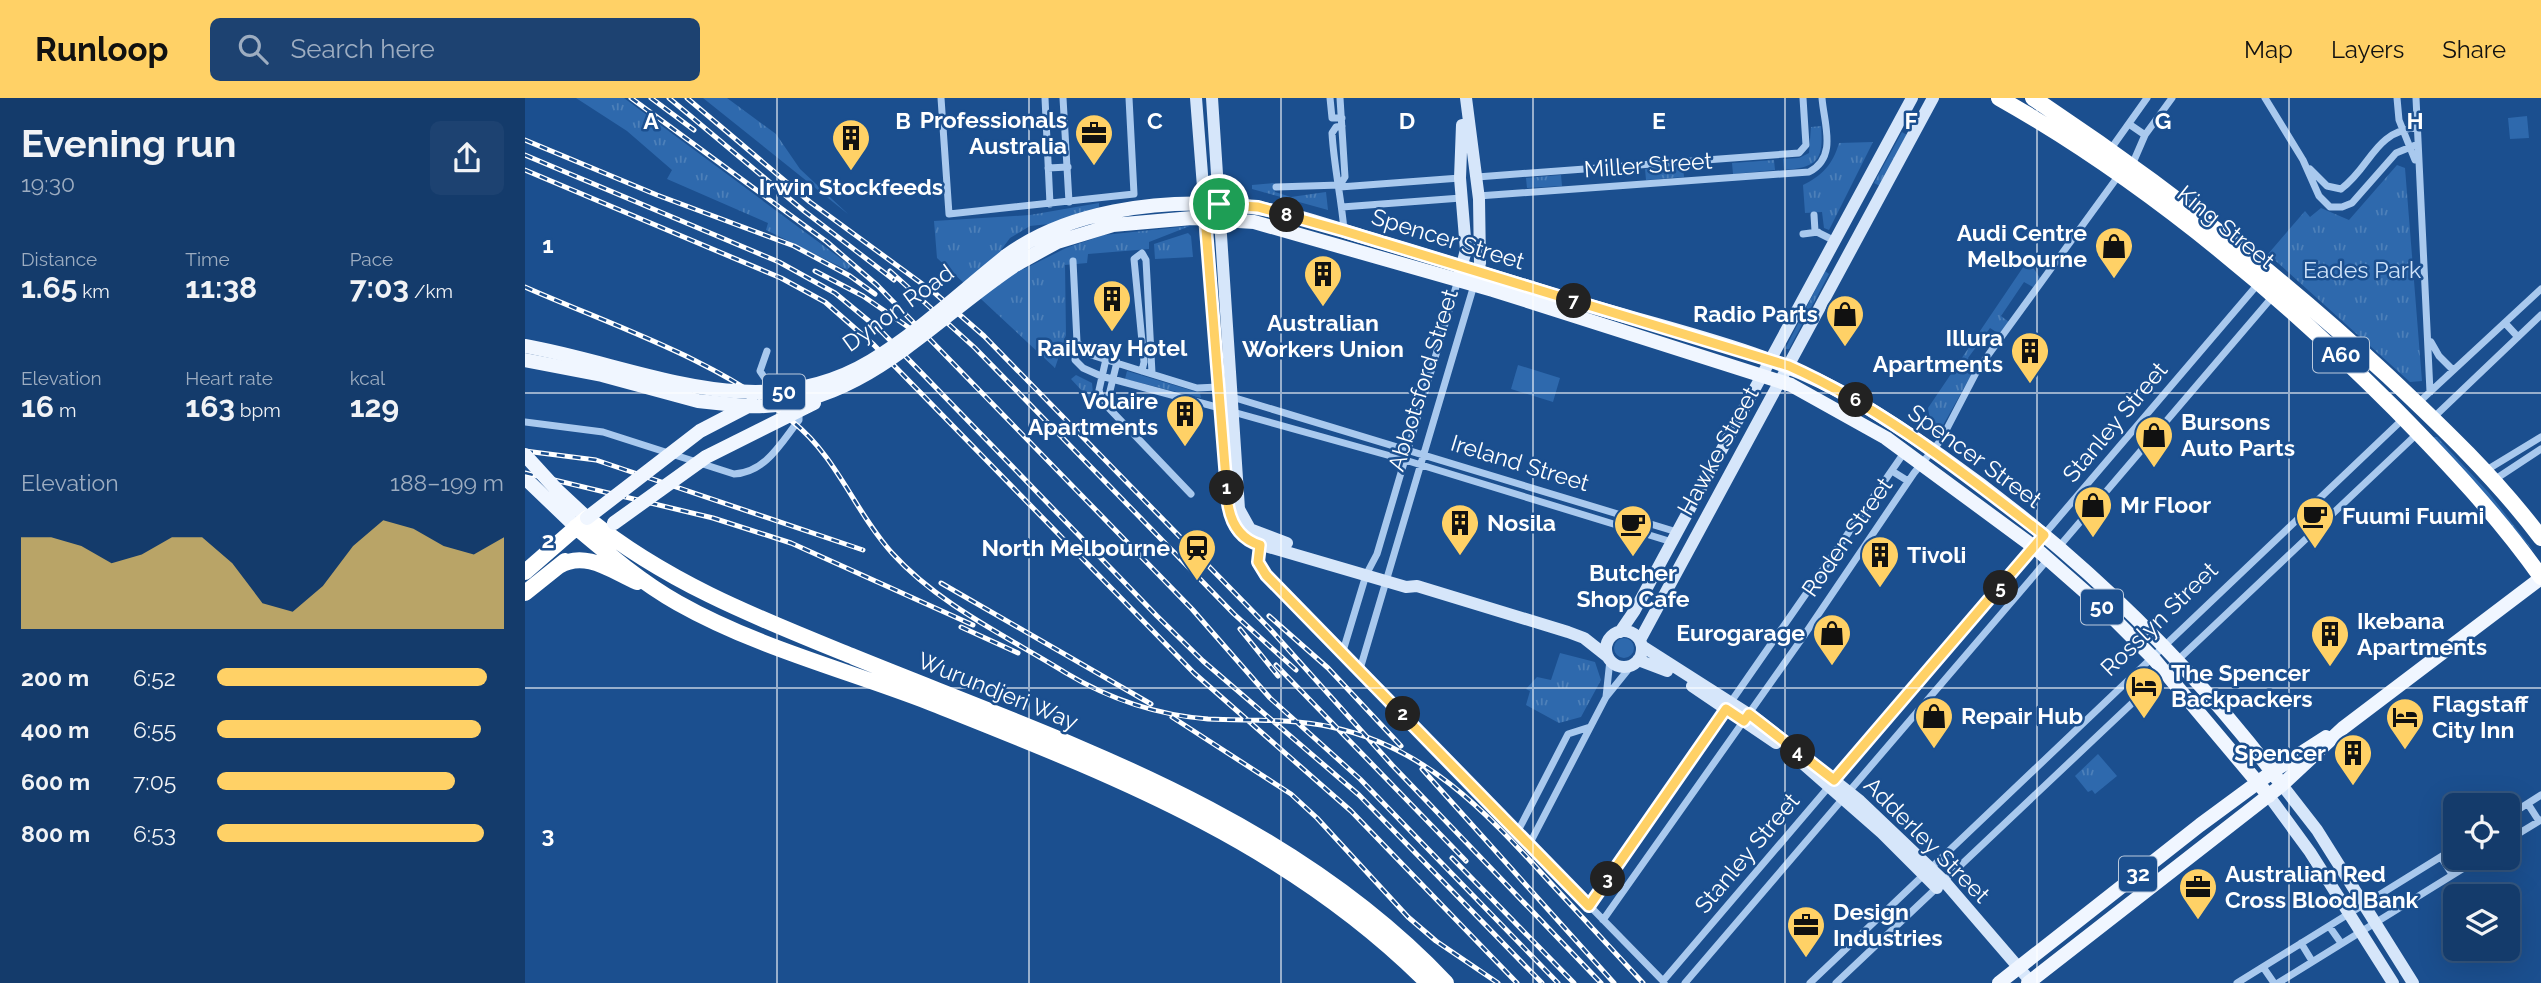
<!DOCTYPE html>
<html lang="en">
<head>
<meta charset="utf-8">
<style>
	:root { --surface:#143b6b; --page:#1d4271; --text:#f1f3f6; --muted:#9dadc1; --line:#33557e; --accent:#ffd166 }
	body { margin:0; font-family:Raleway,sans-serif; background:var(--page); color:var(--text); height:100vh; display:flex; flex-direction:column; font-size:26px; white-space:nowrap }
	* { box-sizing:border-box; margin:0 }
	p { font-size:23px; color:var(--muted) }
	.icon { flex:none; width:38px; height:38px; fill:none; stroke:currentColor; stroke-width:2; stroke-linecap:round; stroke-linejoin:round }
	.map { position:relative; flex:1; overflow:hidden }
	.side { display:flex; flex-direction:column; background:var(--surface); width:525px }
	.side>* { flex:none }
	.fabs { position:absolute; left:1918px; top:695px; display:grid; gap:14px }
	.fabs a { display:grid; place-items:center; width:77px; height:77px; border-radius:10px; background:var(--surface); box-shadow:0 7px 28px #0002,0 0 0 2px var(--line); font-size:35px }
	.pin { position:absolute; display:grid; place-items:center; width:60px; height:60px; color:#fff; margin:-30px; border:4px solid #fff; border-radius:50%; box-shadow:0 2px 7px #0007 }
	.km { position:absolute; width:35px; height:35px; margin:-18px; border-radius:50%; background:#222; color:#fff; font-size:19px; line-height:35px; text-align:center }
	.round { display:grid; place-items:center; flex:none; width:74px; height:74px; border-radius:10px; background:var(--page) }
	.head { display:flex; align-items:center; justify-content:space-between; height:119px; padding:0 21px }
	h1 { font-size:38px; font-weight:700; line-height:52px }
	.figures { display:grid; grid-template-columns:repeat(3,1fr); gap:10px; height:119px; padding:7px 21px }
	.figures div { display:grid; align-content:center }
	.figures b { font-size:30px; font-weight:700 }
	.figures small { font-size:19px; font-weight:400 }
	.figures p { font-size:19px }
	.chart { height:196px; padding:14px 21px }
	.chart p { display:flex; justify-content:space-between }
	.chart svg { width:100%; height:126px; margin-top:7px; fill:var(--accent); opacity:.7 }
	ul { padding:0 21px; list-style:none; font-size:23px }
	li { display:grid; grid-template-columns:112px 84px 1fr; align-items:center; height:52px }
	li i { height:18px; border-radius:9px; background:var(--accent) }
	header { display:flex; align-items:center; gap:42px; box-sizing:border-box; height:98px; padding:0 35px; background:var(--accent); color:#111 }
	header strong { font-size:33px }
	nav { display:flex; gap:38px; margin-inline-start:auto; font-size:24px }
	.search { width:490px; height:63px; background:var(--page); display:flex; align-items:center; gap:18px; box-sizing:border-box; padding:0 24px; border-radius:10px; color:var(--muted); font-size:26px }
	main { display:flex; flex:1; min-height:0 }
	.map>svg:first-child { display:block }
	.grass { fill:url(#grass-tufts) }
	.garden { fill:#2e69ad }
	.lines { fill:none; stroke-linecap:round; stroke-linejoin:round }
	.street { stroke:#a9c9ee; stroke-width:7 }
	.secondary { stroke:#d6e6fa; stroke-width:12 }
	.primary { stroke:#f0f6ff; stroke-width:14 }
	.highway { stroke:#fff; stroke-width:16 }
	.rail-casing { stroke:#fff; stroke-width:5 }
	.rail { stroke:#1b4f8f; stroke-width:2.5; stroke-dasharray:8; stroke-linecap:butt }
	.primary-bridge { stroke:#f0f6ff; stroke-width:14 }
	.route-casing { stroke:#fff; stroke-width:14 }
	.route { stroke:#ffd166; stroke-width:9 }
	.grid { fill:none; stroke:#fff; stroke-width:2; stroke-opacity:0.55 }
	.labels { text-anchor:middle; stroke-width:5; stroke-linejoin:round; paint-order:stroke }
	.shield { fill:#1b4f8f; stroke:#bbcadd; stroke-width:2 }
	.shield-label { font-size:21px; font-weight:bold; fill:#fff }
	.poi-label { font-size:23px; font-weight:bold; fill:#fff; stroke:#1b4f8f; text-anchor:start }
	.street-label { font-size:23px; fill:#fff; stroke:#1b4f8f }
	.park-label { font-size:23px; fill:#cfe3fa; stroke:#1b4f8f }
	.grid-label { font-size:23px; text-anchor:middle; font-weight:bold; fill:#fff; stroke:#1b4f8f; stroke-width:5; stroke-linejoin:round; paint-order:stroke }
</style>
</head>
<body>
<header>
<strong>Runloop</strong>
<div class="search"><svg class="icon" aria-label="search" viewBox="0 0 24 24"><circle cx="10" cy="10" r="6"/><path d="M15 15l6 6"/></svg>Search here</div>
<nav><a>Map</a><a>Layers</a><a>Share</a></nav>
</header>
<main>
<section class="side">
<div class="head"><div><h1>Evening run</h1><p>19:30</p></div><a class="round"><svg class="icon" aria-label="share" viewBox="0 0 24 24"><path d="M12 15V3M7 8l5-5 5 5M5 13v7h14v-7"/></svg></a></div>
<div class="figures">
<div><p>Distance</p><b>1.65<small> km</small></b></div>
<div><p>Time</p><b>11:38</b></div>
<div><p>Pace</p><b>7:03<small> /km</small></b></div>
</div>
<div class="figures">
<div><p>Elevation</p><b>16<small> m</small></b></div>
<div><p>Heart rate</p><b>163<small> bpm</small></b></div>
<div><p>kcal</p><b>129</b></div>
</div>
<div class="chart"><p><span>Elevation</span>188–199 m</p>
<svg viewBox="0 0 160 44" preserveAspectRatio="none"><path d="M0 44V12L10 12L20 15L30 21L40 18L50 12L60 12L70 21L80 35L90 38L100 29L110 15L120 6L130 9L140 15L150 18L160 12V44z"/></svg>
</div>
<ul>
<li><b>200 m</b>6:52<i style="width:94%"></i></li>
<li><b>400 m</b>6:55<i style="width:92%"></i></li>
<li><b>600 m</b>7:05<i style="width:83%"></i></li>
<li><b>800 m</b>6:53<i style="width:93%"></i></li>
</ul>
</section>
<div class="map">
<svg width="2016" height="885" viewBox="0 0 2016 885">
	<defs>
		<pattern id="grass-tufts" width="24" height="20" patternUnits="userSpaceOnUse" patternTransform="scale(1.75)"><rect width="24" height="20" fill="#2e69ad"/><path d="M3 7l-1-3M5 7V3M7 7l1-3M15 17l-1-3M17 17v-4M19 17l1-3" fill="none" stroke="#4d80b9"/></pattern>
	</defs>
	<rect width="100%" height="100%" fill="#1b4f8f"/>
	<path class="grass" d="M51 0H99L326 168 322 172 241 132 243 125 142 81 147 72 102 33Z
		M178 0H202L251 36 275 71 323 116Z
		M1296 28C1299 63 1292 69 1259 72L1258 61 1274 60 1284 55 1286 29Z
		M1377 34 1382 37 1355 88 1349 85Z
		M1348 44 1304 132 1299 130 1297 114 1280 115 1278 87C1297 78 1308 66 1314 45Z
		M1249 62 1250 72 1208 76 1207 65Z
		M1872 67 1880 70 1897 283 1885 284 1743 156 1780 113 1785 119 1796 110 1824 122Z
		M1158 68 1159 79 1121 82 1120 71Z
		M1036 77 1037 88 1002 90 1001 80Z
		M749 85 750 94 766 99 801 94 803 112 727 91V87Z
		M574 105V109L524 126 505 128 485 140 476 152 499 171 541 150 579 137 665 128 624 144V151L563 156 562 165 540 167 541 237 530 270 412 160 409 123 505 117Z
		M663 135 666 138 668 159 630 161 629 146Z
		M1503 162 1515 180 1508 189 1499 184 1476 218 1484 224 1476 237 1465 230 1443 260 1453 268C1437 290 1427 314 1412 337L1403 330 1405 322 1403 310Z
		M1300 173 1304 176 1264 251H1260Z
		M602 273 675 295 676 300 600 281Z
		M551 277 567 285 569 306 546 281Z
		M1908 339H1912L1964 395 2011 456Z
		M1089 550a10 10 0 1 1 20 0a10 10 0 1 1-20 0Z
		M1035 555 1070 564 1076 582 1056 619 1034 625 1001 607 1005 593 1001 591 1012 579 1026 582Z
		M1573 656 1592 678 1570 696 1567 692 1563 694 1550 678Z"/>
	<path class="garden" d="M2002 18 2004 40 1985 41 1983 20Z
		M993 267 1035 280 1028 304 986 291Z"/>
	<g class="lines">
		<path class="street" d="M416 0 424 116 609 96 604 0
			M520 0 525 106
			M538 0 544 104
			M805 0 807 20H817
			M1740 0 1778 62 1794 98 1805 109H1817L1827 105 1871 55 1893 46
			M1872 0 1874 22 1890 62
			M1891 0 1905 294
			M1604 26 1620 37
			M817 28 811 29 807 35C809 69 816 98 819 132
			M1585 52 1622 0
			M1607 67 1620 37 1647 0
			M523 70 543 69
			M1785 71 1802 88 1816 91
			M952 79 1274 55 1281 47 1278 0
			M815 87 820 79 815 0
			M751 89 815 87
			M815 89 935 80
			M1816 91C1847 68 1848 34 1893 29
			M953 98 1284 74C1313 59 1299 26 1297 0
			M817 109 936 100
			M1289 117 1290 133 1310 143
			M1278 136 1293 134
			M548 163 552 244 550 262 558 270 576 278 695 310
			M1980 225 1993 239
			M552 244 563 256 617 273 672 290 693 289
			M1906 244 1914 258 1928 272
			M242 253 235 273 245 288
			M581 261 574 292 577 303 666 396
			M617 273 619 264 609 161 617 155 621 162 627 275
			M707 299 1152 434
			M1892 306 2016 191
			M586 312 584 297 592 264
			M708 314 880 362 1147 444
			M1908 320 2016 217
			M0 324 78 334 209 376C241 374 256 345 274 322V315
			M1367 373 1383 383
			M1960 373 2016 339
			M1969 382 2016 351
			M735 445 733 464 741 477 1139 884
			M1532 451 1749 197
			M818 553 841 477 852 456 933 182
			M835 571 949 187
			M1081 599 1085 562
			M2003 706 2014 723
			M1983 718 2016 697
			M993 733 1043 636 1065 629
			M1983 742 2016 722
			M1005 745 1081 599 1106 568
			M1916 759 1927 776
			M1064 808 1381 352
			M1078 822 1278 539 1389 375 1416 342 1453 271 1594 77
			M1804 828 1816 845
			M1776 845 1787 863
			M1738 869 1749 885
			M1138 883 1733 186
			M1160 885 1524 460
			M1285 885 1878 321
			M1311 885 1893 335
			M1712 885 1930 750
			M1753 885 1955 760"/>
		<path class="secondary" d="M671 0 703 406 712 432 730 445 881 489 892 488 1043 534 1059 540 1083 559
			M687 0 714 411 725 431 762 445
			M941 0 954 101 955 165 950 183
			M933 182 941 152 935 80 937 27
			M1081 551a18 18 0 1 1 36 0a18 18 0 1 1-36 0Z
			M1095 534 1110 512 1387 0
			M1115 542 1408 0
			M1117 548 1233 622 1335 703 1419 783 1507 885
			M1113 562 1142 573
			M1167 588 1251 645
			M1276 664 1357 735 1412 790
			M1757 687 1792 732 1888 885
			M1744 698 1785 754 1868 885"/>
		<path class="primary" d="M481 158C542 113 633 101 707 107 751 110 794 125 836 138 897 156 959 175 1019 194 1120 227 1243 249 1332 303 1496 403 1642 534 1757 687
			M492 166 532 144 588 127 667 120 729 124 968 192 1266 287 1361 340 1509 449 1575 507 1628 560 1744 698
			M0 262 77 277 173 303 220 308
			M0 380 51 429
			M31 391 62 420
			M1474 885 1675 727 1747 674 1801 639
			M1503 885 1757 687 1818 630 2016 480"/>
		<path class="highway" d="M1474 0C1621 83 1751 192 1870 311 1922 364 1973 418 2016 479
			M1508 0C1635 84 1752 175 1863 278 1917 329 1971 380 2016 440
			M51 429C83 456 116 484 153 505 231 549 321 572 404 604 587 677 761 743 903 885
			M34 468C60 452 87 473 112 484
			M0 474 62 420C142 485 235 521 329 559 538 644 762 716 921 885
			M0 495 40 463"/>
		<defs>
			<path id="rail" d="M106 0 302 144 352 187 667 511 745 600 835 681 1033 885
				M126 0 169 32
				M144 0 279 113 369 182
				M162 0 285 104 411 196 459 238 745 531 867 667 1076 885
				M0 42 132 97 269 148 325 178 350 196
				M0 57 254 164 310 195 356 233 632 518 678 563 834 697 1017 885
				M0 72 256 180 300 204 349 247 669 575 826 713 992 885
				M290 173 338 198 383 229
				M365 173 450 250 709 516 771 572
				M0 189C91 229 191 261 268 324 312 359 330 414 367 455 414 507 483 539 541 575 586 602 632 617 683 621 724 623 766 620 806 629 899 648 959 712 1020 779 1053 815 1086 850 1118 885
				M0 353 71 362 338 452
				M0 375 188 420 266 445 448 527
				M416 485 626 606
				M744 518 803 570 876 648
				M436 529 493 555
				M715 531 753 578
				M751 567 941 763
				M647 619 766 696 792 720 883 819 911 843 973 885
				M897 671 1089 885
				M927 760 1049 885"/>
		</defs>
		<use href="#rail" class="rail-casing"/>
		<use href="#rail" class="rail"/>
		<path class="primary-bridge" d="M0 248C117 269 233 331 346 263 394 234 437 193 481 158
			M220 308C333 314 405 223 492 166
			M0 357 31 391
			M62 420 175 333 227 306
			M89 425 181 359 289 305"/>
	</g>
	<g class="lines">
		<defs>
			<path id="route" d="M679 106 733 109 819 133 1264 268C1358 310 1438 375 1519 437L1309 682 1224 616 1219 623 1201 611 1064 808 741 477 733 464 735 447C715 441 706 425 703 406Z"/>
		</defs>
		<use href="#route" class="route-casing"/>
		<use href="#route" class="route"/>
	</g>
	<path class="grid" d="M252 0V885M504 0V885M756 0V885M1008 0V885M1260 0V885M1512 0V885M1764 0V885M0 295H2016M0 590H2016"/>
	<defs>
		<symbol id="office-pin" viewBox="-11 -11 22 30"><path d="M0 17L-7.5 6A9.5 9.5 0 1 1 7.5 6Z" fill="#ffd166" stroke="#1b4f8f"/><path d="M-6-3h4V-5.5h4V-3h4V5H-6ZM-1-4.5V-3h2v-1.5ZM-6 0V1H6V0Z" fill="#111"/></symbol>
		<symbol id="building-pin" viewBox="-11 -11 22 30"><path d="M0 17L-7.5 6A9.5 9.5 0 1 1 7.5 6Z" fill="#ffd166" stroke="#1b4f8f"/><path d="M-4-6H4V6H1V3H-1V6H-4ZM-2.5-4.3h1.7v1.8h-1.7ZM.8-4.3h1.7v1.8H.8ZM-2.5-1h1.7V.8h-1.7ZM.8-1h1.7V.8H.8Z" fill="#111"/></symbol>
		<symbol id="shop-pin" viewBox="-11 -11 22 30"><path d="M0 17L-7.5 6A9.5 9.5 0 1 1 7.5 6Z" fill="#ffd166" stroke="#1b4f8f"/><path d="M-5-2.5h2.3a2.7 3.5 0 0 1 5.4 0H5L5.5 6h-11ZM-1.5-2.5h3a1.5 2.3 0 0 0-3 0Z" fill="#111"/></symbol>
		<symbol id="cafe-pin" viewBox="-11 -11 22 30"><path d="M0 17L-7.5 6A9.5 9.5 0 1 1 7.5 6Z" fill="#ffd166" stroke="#1b4f8f"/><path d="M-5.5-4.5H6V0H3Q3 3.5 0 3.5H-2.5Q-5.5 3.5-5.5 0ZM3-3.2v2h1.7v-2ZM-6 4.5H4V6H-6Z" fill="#111"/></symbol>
		<symbol id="station-pin" viewBox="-11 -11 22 30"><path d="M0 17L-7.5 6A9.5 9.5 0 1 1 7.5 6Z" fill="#ffd166" stroke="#1b4f8f"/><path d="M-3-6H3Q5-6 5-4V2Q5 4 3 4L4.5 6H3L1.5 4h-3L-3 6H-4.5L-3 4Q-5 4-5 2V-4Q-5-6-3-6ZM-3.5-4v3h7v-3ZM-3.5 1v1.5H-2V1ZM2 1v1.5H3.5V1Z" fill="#111"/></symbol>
		<symbol id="hotel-pin" viewBox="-11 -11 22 30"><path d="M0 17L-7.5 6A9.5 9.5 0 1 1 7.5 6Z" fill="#ffd166" stroke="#1b4f8f"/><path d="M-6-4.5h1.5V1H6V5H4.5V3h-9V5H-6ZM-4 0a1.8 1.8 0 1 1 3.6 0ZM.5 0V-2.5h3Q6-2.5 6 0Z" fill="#111"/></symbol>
	</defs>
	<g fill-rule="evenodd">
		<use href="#office-pin" x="547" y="13" width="44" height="60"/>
		<use href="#building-pin" x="304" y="18" width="44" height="60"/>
		<use href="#shop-pin" x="1567" y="126" width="44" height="60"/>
		<use href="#building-pin" x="776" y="154" width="44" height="60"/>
		<use href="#building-pin" x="565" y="179" width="44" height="60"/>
		<use href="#shop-pin" x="1298" y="194" width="44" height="60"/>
		<use href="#building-pin" x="1483" y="231" width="44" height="60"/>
		<use href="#building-pin" x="638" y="294" width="44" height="60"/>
		<use href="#shop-pin" x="1607" y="315" width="44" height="60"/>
		<use href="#shop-pin" x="1546" y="385" width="44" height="60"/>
		<use href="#cafe-pin" x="1768" y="396" width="44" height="60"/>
		<use href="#building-pin" x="913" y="403" width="44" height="60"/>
		<use href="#cafe-pin" x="1086" y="404" width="44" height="60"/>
		<use href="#station-pin" x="650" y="428" width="44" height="60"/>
		<use href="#building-pin" x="1333" y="435" width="44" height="60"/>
		<use href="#shop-pin" x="1285" y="513" width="44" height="60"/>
		<use href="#building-pin" x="1783" y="514" width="44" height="60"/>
		<use href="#hotel-pin" x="1597" y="566" width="44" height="60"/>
		<use href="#shop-pin" x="1387" y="596" width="44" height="60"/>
		<use href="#hotel-pin" x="1858" y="597" width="44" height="60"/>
		<use href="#building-pin" x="1806" y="633" width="44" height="60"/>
		<use href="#office-pin" x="1651" y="767" width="44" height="60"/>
		<use href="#office-pin" x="1259" y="805" width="44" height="60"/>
	</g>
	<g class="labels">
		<g class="shield">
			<rect x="1788" y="239.5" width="56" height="35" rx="5"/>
			<rect x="238" y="276.5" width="42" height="35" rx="5"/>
			<rect x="1556" y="491.5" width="42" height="35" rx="5"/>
			<rect x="1594" y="758.5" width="38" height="35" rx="5"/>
		</g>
		<g class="shield-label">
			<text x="1816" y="264">A60</text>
			<text x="259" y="301">50</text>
			<text x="1577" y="516">50</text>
			<text x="1613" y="783">32</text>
		</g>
		<g class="poi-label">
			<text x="542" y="30" text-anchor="end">Professionals<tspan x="542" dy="26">Australia</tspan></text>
			<text x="326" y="97" text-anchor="middle">Irwin Stockfeeds</text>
			<text x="1562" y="143" text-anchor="end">Audi Centre<tspan x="1562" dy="26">Melbourne</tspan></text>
			<text x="1293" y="224" text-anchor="end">Radio Parts</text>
			<text x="798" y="233" text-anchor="middle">Australian<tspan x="798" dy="26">Workers Union</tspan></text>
			<text x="1478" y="248" text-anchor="end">Illura<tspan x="1478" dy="26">Apartments</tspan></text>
			<text x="587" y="258" text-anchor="middle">Railway Hotel</text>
			<text x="633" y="311" text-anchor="end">Volaire<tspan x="633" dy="26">Apartments</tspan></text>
			<text x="1656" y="332">Bursons<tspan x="1656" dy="26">Auto Parts</tspan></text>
			<text x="1595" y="415">Mr Floor</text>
			<text x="1817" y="426">Fuumi Fuumi</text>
			<text x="962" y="433">Nosila</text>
			<text x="645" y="458" text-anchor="end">North Melbourne</text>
			<text x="1382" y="465">Tivoli</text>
			<text x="1108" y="483" text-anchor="middle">Butcher<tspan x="1108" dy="26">Shop Cafe</tspan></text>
			<text x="1832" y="531">Ikebana<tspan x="1832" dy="26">Apartments</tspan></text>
			<text x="1280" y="543" text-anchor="end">Eurogarage</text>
			<text x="1646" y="583">The Spencer<tspan x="1646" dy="26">Backpackers</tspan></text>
			<text x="1907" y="614">Flagstaff<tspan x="1907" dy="26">City Inn</tspan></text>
			<text x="1436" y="626">Repair Hub</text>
			<text x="1801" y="663" text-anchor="end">Spencer</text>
			<text x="1700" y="784">Australian Red<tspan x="1700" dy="26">Cross Blood Bank</tspan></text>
			<text x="1308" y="822">Design<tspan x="1308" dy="26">Industries</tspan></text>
		</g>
		<g class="street-label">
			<text transform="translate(1123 67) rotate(-4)" y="8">Miller Street</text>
			<text transform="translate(1701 129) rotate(39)" y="8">King Street</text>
			<text transform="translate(923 141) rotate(17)" y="8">Spencer Street</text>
			<text transform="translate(373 210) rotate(-36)" y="8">Dynon Road</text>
			<text transform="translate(898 282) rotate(-73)" y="8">Abbotsford Street</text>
			<text transform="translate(1590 324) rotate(-50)" y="8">Stanley Street</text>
			<text transform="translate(1193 353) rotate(-61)" y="8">Hawke Street</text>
			<text transform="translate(1450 358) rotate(36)" y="8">Spencer Street</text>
			<text transform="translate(995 365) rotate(17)" y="8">Ireland Street</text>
			<text transform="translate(1322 439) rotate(-55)" y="8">Roden Street</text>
			<text transform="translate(1634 521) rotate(-44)" y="8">Rosslyn Street</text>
			<text transform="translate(473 593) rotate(22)" y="8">Wurundjeri Way</text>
			<text transform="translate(1402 742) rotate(45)" y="8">Adderley Street</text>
			<text transform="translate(1222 755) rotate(-50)" y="8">Stanley Street</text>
		</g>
		<g class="park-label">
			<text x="1837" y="180">Eades Park</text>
		</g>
	</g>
	<g class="grid-label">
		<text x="126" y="31">A</text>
		<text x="378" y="31">B</text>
		<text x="630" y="31">C</text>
		<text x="882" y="31">D</text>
		<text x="1134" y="31">E</text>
		<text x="1386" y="31">F</text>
		<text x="1638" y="31">G</text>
		<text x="1890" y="31">H</text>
		<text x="23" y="155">1</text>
		<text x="23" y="450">2</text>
		<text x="23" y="745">3</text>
	</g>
</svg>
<div class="fabs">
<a><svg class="icon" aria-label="locate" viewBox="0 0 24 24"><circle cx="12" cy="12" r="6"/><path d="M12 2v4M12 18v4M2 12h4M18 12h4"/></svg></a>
<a><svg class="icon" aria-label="layers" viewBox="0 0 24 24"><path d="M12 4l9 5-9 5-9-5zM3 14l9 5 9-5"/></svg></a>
</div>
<div class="pin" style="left:694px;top:106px;background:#1e9e55"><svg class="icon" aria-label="arrive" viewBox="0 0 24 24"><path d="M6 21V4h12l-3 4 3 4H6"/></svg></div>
<b class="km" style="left:702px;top:390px">1</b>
<b class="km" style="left:878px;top:616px">2</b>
<b class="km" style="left:1083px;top:781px">3</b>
<b class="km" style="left:1273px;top:654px">4</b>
<b class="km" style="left:1476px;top:490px">5</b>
<b class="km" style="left:1331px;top:302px">6</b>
<b class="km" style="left:1049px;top:203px">7</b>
<b class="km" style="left:762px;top:117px">8</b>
</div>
</main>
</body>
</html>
